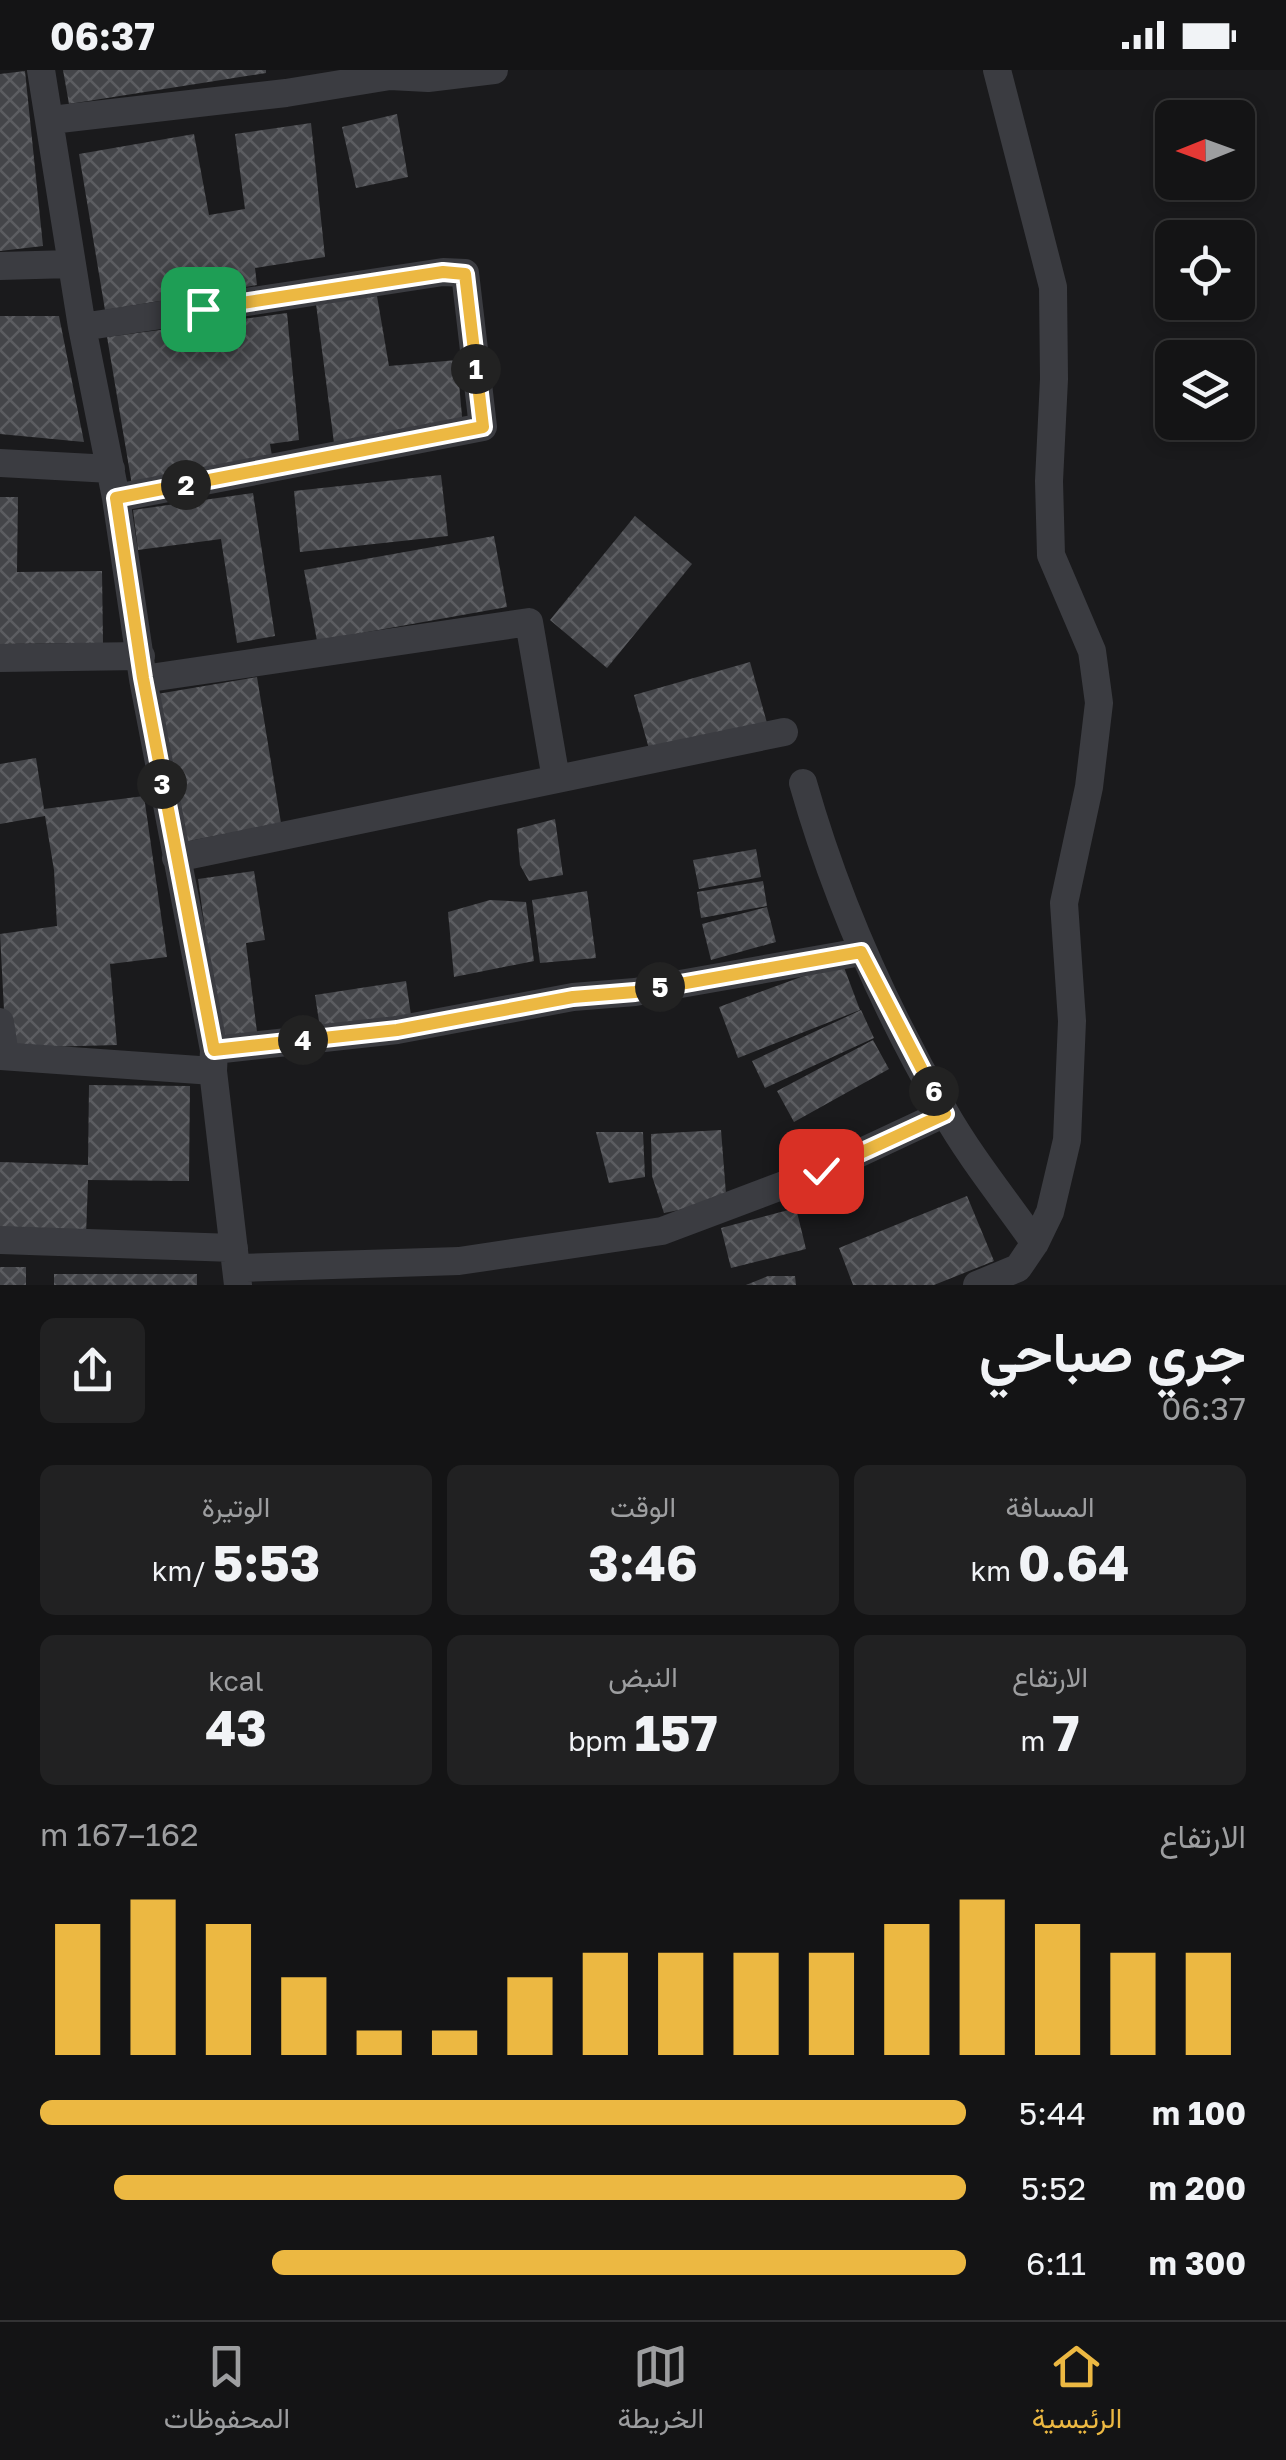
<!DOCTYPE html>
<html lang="ar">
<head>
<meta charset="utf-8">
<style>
	:root { --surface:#141415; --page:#212122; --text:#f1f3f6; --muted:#9d9ea0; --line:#333334; --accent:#ecb842 }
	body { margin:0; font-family:"Golos Text",Vazirmatn,sans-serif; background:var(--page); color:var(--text); direction:rtl; height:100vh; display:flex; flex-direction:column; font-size:38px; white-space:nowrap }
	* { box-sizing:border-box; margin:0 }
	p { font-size:32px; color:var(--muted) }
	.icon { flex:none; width:55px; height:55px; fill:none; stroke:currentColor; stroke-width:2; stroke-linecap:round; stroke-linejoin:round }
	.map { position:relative; height:1215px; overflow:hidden; direction:ltr }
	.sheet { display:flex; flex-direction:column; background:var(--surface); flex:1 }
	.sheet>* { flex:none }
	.needle { width:65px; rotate:269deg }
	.tools { position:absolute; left:1155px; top:30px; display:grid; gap:20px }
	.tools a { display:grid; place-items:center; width:100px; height:100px; border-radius:15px; background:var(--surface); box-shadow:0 5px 15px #0003,0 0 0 2px var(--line); font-size:50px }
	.pin { position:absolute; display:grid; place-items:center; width:85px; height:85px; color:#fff; margin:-42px; border-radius:20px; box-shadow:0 5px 15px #0006 }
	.km { position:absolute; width:50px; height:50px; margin:-25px; border-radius:50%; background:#222; color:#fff; font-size:28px; line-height:50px; text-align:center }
	.round { display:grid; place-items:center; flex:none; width:105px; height:105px; border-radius:15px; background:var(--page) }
	.overview { display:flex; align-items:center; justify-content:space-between; height:170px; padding:0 40px }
	h1 { font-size:55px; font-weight:700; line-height:75px }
	.figures { display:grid; grid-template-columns:repeat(3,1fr); gap:15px; height:170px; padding:10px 40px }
	.figures div { display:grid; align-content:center; border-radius:15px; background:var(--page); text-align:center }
	.figures b { font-size:50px; font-weight:700 }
	.figures small { font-size:28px; font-weight:400 }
	.figures p { font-size:28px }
	.chart { height:280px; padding:20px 40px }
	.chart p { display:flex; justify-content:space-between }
	.chart svg { width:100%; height:180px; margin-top:10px; stroke:var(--accent); stroke-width:6 }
	ul { padding:0 40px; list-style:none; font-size:32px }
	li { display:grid; grid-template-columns:160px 120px 1fr; align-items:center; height:75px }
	li i { height:25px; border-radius:12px; background:var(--accent) }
	.status { display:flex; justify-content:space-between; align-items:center; height:70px; padding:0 50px; background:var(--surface); direction:ltr }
	.status svg { height:28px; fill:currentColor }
	.menu { display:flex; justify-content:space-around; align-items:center; height:140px; border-top:2px solid var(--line); background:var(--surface); font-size:28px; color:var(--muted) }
	.menu a { display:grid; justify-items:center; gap:5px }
	.menu .active { color:var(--accent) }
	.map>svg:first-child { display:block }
	.building { fill:url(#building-cross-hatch) }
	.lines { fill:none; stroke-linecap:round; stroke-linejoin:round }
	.minor { stroke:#3b3c41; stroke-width:28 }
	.route-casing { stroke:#fff; stroke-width:20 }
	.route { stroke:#ecb842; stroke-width:12 }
</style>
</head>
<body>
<div class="status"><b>06:37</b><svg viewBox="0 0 49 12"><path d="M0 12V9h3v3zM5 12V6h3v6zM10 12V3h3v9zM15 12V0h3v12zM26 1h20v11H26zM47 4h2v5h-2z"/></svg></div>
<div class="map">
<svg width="1286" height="1215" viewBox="0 0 1286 1215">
	<defs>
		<pattern id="building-cross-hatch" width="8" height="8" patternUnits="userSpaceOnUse" patternTransform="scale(2.5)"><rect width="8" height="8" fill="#444549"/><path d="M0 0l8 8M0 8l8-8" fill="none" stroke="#5c5d61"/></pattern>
	</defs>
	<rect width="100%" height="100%" fill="#1a1a1c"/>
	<path class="building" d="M63 0H266V3L69 34Z
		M25 1 43 176 0 181V4Z
		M397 44 408 107 356 118 342 57Z
		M311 53 325 187 255 198 257 215 105 240 79 84 194 64 209 145 245 139 235 64Z
		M377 226 389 296 457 290 463 358 334 373 316 234Z
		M287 243 299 370 270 374 273 392 132 415 107 267Z
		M0 246H59L84 372 0 364Z
		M441 405 448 466 300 482 294 421Z
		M253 423 275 566 237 573 221 469 138 480 133 440Z
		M0 427H18L17 502 102 501 103 573 0 574Z
		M635 446 692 494 607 598 550 550Z
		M494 466 507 537 317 571 304 500Z
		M750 592 767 653 651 686 634 625Z
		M257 607 281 753 184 772 157 624Z
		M36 688 44 739 144 726 167 887 110 894 117 975 6 978 0 864 57 856 54 800 45 746 0 754V694Z
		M555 749 563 805 529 811 520 795 517 759Z
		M756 779 761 807 699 819 693 790Z
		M254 801 265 870 246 873 257 962 220 967 198 809Z
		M763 811 767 836 701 848 697 822Z
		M587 821 596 888 540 893 532 830Z
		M490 830 526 832 534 891 454 907 448 842Z
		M767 837 776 872 711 890 702 854Z
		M842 892 860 940 738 988 719 937Z
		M406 911 411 945 320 958 315 925Z
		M861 940 874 968 765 1018 752 991Z
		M873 970 889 999 794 1052 777 1021Z
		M89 1015 190 1016 189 1111 88 1110 86 1166 0 1163V1092L88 1095Z
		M721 1060 726 1124 694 1137 664 1143 652 1106 651 1064Z
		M596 1062H643L645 1107 609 1113Z
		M967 1126 994 1191 934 1215H853L839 1178Z
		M796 1138 806 1179 731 1198 721 1158Z
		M0 1197H26V1215H0Z
		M54 1204H197V1215H54Z
		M768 1206H795L796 1215H746Z"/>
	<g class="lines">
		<path class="minor" d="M41 0 82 257 116 428 143 609 214 980 213 1001 238 1215
			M51 50 286 23 390 6 428 8 494 0
			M0 196 71 194
			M82 257 443 202 465 203 483 357 116 428
			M0 393 111 399
			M0 588 141 586
			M143 609 529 552 556 709
			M803 713C836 829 884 937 944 1041 970 1087 1005 1130 1035 1173
			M176 788 784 662
			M0 952 5 986
			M214 980 397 960 573 927 635 922 861 882
			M0 986 213 1001
			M0 1170 234 1178
			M238 1198 459 1191 662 1161 821 1101 945 1043
			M977 1215 1018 1198 1035 1173 1050 1142 1067 1070 1072 951 1064 833 1089 717 1099 633 1092 581 1051 485 1049 411 1054 309 1053 217 997 0"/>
	</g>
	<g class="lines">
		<defs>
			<path id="route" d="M203 239 443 202 465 204 483 357 116 428 143 608 214 980 397 960 573 927 635 922 861 882 945 1044 821 1101"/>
		</defs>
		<use href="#route" class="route-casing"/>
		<use href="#route" class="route"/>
	</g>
</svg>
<div class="tools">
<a><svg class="needle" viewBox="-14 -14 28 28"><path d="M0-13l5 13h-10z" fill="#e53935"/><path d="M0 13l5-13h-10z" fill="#9d9ea0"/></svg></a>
<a><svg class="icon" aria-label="locate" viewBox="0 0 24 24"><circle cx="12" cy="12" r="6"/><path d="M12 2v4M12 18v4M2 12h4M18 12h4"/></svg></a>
<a><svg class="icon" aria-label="layers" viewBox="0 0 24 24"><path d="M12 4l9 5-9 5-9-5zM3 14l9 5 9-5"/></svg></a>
</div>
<div class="pin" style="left:203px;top:239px;background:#1e9e55"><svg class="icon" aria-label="arrive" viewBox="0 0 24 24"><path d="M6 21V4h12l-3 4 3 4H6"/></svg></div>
<div class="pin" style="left:821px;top:1101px;background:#d93025"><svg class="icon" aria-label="check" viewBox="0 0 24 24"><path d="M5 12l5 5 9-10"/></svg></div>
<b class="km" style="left:476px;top:299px">1</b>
<b class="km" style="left:186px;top:415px">2</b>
<b class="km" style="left:162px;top:714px">3</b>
<b class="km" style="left:303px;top:970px">4</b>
<b class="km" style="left:660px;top:917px">5</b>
<b class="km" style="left:934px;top:1021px">6</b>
</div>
<section class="sheet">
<div class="overview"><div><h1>جري صباحي</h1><p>06:37</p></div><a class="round"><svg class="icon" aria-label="share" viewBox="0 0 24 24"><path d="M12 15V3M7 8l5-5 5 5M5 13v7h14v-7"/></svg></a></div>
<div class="figures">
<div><p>المسافة</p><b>0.64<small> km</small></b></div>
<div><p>الوقت</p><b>3:46</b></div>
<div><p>الوتيرة</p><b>5:53<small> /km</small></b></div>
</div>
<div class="figures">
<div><p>الارتفاع</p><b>7<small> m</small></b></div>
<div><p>النبض</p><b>157<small> bpm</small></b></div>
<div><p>kcal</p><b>43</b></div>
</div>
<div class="chart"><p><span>الارتفاع</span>162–167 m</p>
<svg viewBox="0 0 160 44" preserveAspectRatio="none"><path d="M5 44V12M15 44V6M25 44V12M35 44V25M45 44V38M55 44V38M65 44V25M75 44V19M85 44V19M95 44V19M105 44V19M115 44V12M125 44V6M135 44V12M145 44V19M155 44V19"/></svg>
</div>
<ul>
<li><b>100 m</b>5:44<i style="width:100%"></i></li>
<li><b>200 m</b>5:52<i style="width:92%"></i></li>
<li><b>300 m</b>6:11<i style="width:75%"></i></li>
</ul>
</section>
<nav class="menu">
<a class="active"><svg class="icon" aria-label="home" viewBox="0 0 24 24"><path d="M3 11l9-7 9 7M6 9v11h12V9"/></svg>الرئيسية</a>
<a><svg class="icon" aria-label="map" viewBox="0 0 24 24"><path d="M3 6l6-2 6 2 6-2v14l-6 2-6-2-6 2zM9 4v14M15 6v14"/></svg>الخريطة</a>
<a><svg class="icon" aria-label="saved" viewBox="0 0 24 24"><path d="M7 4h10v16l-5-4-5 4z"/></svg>المحفوظات</a>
</nav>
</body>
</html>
